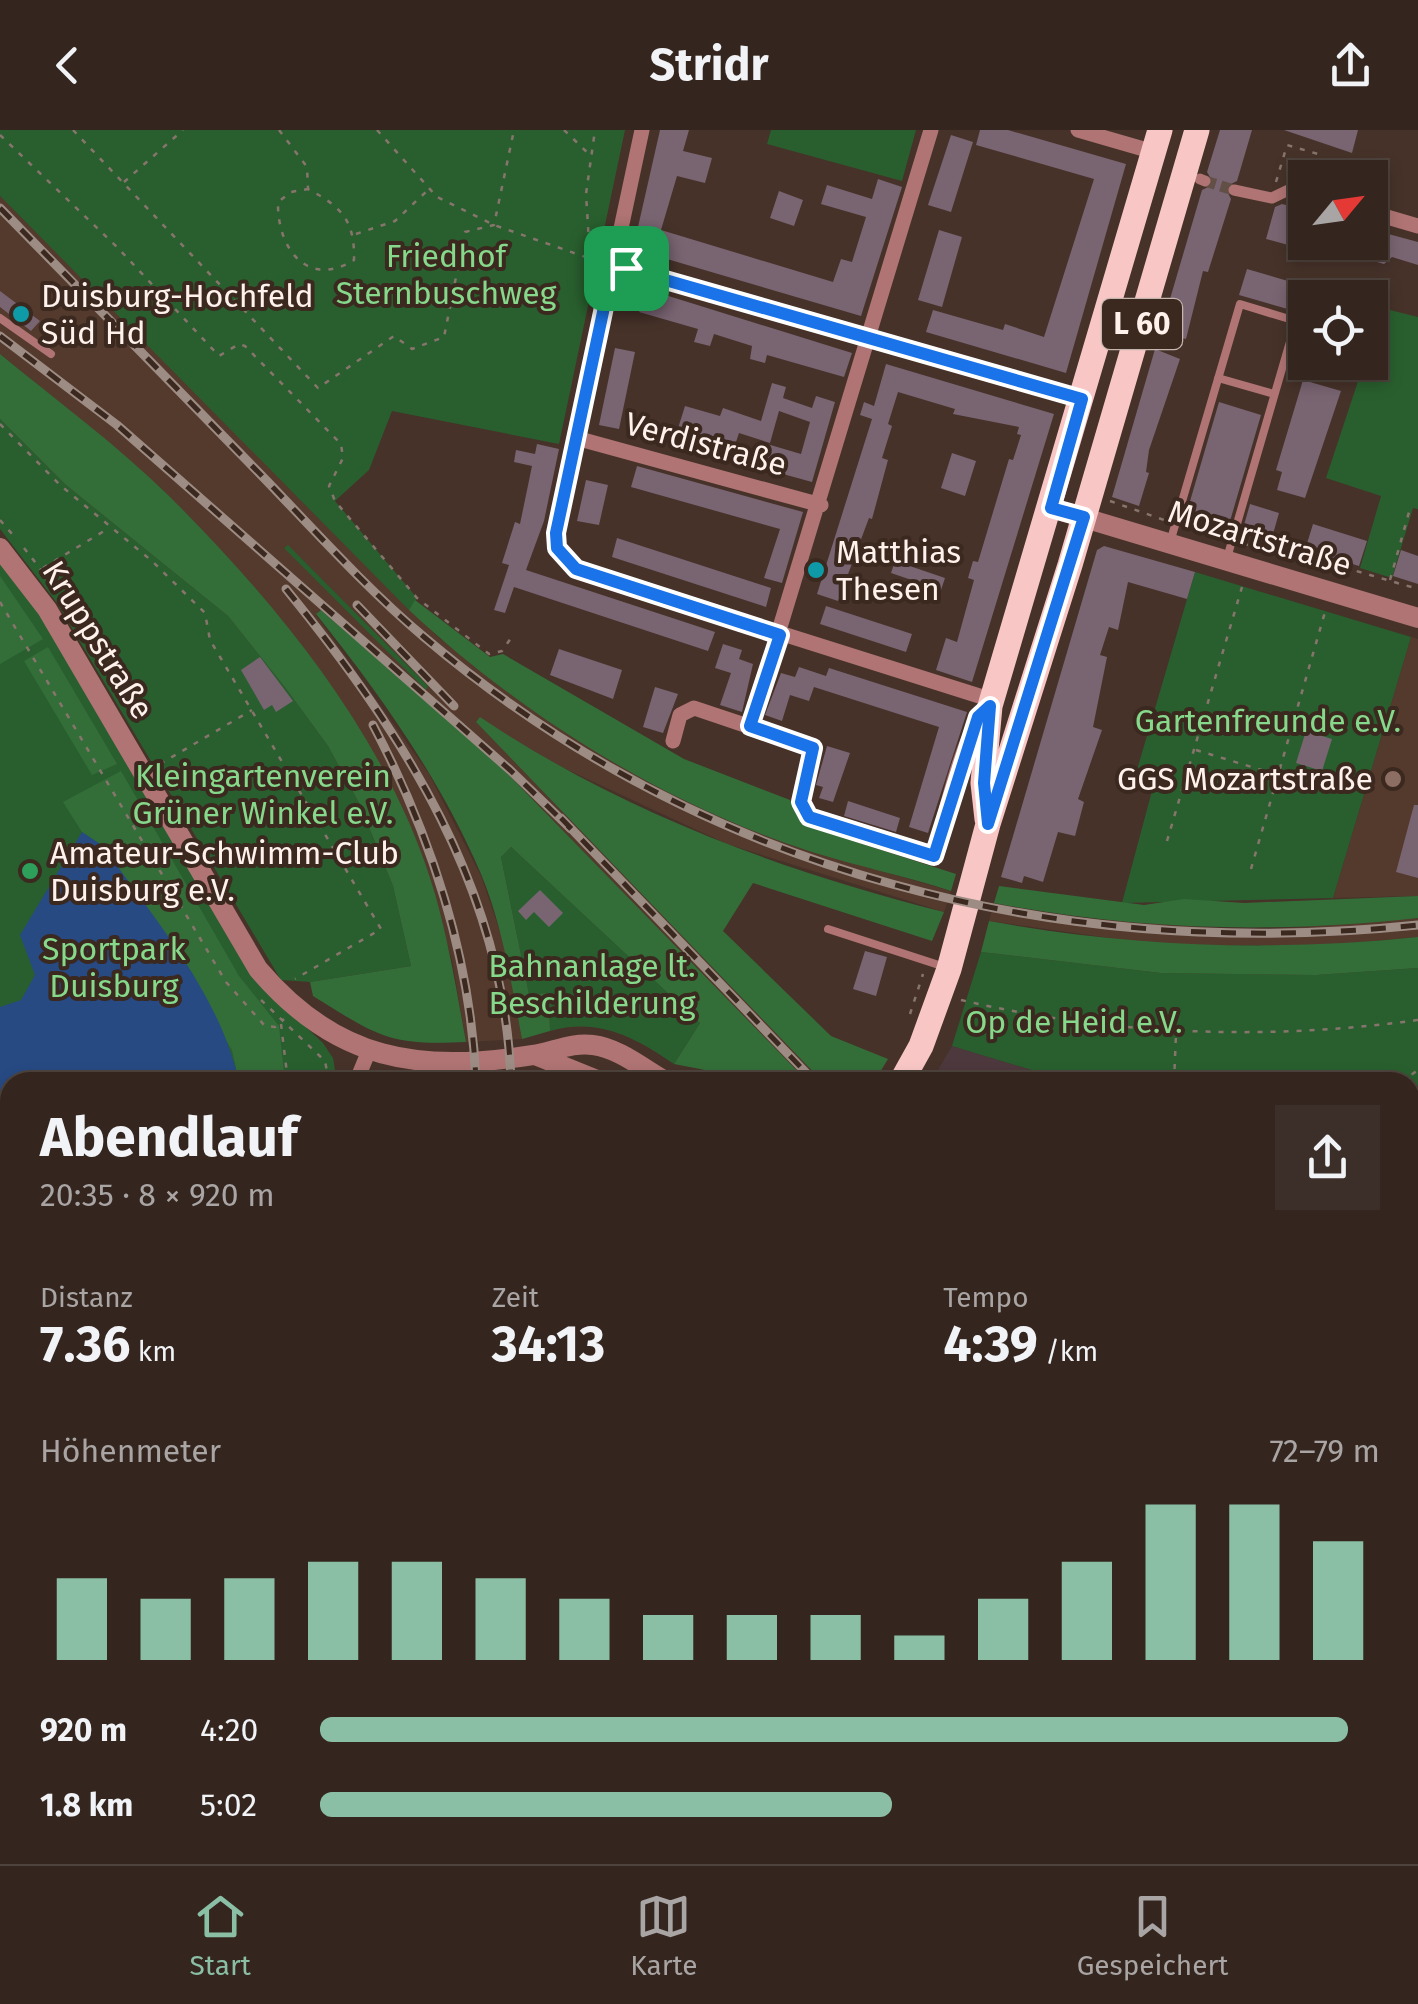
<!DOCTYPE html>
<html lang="de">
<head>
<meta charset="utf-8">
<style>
	:root { --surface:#34261f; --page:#3c2e28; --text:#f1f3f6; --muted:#a9a5a4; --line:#4e433d; --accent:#8abfa5 }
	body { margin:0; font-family:"Fira Sans",sans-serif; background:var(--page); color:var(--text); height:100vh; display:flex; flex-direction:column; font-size:38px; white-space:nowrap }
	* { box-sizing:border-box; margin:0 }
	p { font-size:32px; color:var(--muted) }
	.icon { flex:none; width:55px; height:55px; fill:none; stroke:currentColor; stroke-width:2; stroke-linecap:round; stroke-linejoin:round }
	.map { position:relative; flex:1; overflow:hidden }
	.side { position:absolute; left:0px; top:942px; width:1420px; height:792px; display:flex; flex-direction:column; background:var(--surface); border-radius:30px 30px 0 0; box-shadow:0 5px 15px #0003,0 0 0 2px var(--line) }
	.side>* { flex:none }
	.needle { width:65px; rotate:61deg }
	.controls { position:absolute; left:1288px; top:30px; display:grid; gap:20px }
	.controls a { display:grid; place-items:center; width:100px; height:100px; border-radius:0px; background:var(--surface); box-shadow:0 5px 15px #0003,0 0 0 2px var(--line); font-size:50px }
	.pin { position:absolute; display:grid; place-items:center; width:85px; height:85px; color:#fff; margin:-42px; border-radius:20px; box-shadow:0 5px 15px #0006 }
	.round { display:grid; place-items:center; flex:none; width:105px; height:105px; border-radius:0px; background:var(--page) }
	.overview { display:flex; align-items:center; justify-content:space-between; height:170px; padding:0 40px }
	h1 { font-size:55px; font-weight:700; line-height:75px }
	.stats { display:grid; grid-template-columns:repeat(3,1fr); gap:15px; height:170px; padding:10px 40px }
	.stats div { display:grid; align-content:center }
	.stats b { font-size:50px; font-weight:700 }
	.stats small { font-size:28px; font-weight:400 }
	.stats p { font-size:28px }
	.chart { height:280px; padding:20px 40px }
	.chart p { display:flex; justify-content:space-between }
	.chart svg { width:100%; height:180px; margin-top:10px; stroke:var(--accent); stroke-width:6 }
	ul { padding:0 40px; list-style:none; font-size:32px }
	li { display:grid; grid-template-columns:160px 120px 1fr; align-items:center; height:75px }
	li i { height:25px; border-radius:12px; background:var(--accent) }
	header { display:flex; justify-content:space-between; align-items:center; height:130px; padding:0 40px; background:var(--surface); font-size:45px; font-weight:700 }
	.tabs { display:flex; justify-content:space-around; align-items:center; height:140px; border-top:2px solid var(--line); background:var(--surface); font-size:28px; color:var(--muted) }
	.tabs a { display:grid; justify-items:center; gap:5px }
	.tabs .active { color:var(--accent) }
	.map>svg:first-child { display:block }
	.commercial { fill:#4d383d }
	.built { fill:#54392d }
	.green { fill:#295f2e }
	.forest { fill:#336e38 }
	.water { fill:#274a83 }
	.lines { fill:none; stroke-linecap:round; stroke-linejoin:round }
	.stream { stroke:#274a83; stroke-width:5 }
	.building { fill:#796472 }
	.pedestrian-tunnel { stroke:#624f46; stroke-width:11; stroke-dasharray:11 5.5; stroke-linecap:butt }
	.path { stroke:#87756d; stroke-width:2.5; stroke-dasharray:5 8; stroke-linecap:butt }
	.service { stroke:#af7473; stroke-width:8 }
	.pedestrian { stroke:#af7473; stroke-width:11 }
	.minor { stroke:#af7473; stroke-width:15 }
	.tertiary { stroke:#af7473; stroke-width:20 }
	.primary { stroke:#f8c7c5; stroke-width:25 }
	.motorway { stroke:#f4f4f4; stroke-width:28 }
	.rail-casing { stroke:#9d8c84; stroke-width:9 }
	.rail { stroke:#3b281f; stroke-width:5; stroke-dasharray:15; stroke-linecap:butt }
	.route-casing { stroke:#fff; stroke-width:20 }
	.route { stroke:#1a73e8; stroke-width:12 }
	.culture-dot { fill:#0f9aa8; stroke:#3b281f; stroke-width:4 }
	.education-dot { fill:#8d6e63; stroke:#3b281f; stroke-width:4 }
	.leisure-dot { fill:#2e9e5b; stroke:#3b281f; stroke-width:4 }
	.labels { text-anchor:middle; stroke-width:8; stroke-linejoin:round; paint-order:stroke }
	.shield { fill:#3b281f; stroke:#c4b5ae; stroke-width:2.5 }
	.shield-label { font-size:30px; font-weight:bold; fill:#fff1eb }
	.park-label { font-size:32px; fill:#86d98b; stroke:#3b281f }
	.poi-label { font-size:32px; fill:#fff1eb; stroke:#3b281f; text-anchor:start }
	.street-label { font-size:32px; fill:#fff1eb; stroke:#3b281f }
</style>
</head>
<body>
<header><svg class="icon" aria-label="back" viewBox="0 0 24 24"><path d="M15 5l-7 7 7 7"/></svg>Stridr<svg class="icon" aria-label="share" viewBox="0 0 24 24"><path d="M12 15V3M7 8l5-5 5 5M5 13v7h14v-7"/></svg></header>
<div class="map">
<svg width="1418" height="1734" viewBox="0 0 1418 1734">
	<rect width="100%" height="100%" fill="#463229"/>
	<path class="commercial" d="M952 916 1071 952H931Z
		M0 1492 10 1499V1725H146L140 1734H0Z"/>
	<path class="built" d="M0 66 440 509 811 721 951 761 944 782 727 714 542 628 480 588 476 592 823 952H808L499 635 320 480 316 485 429 644 481 746 504 813 522 909 466 912 452 830 418 716 358 601 304 519 248 450 94 301 0 224Z
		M1411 507 1418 509V766L1333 768Z
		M994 773 1070 787 1250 801 1418 788V807L1334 815H1159L989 791Z"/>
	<path class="green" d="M0 0H625L559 314 392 281 369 340 335 371 417 468 409 480 0 66Z
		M771 0H916L902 51 767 14Z
		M1382 178 1418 187V379L1413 378 1392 448 1360 438 1381 366 1326 348 1364 233 1370 232V215Z
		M0 289 66 355 228 486 287 560 328 616 359 673 393 756 411 836 310 852 281 850 57 473 0 399Z
		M288 415 428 556 426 560 284 418Z
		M0 431 41 486 254 849 323 913 333 928 337 952H10V1424L0 1439Z
		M1195 442 1411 507 1333 768 1122 773 1153 657 1134 650Z
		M511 717 700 893 674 934C635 907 598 887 550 901L549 863 529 864 501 727Z
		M981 822 1161 843 1316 845 1418 838V997L1410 1003V952H1071L952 916Z"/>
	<path class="forest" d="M0 224C56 270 116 314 168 365 279 475 391 612 435 764 449 813 457 863 466 912 388 916 378 906 313 866L310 852 411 836 393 756 359 673 328 616 287 560 228 486 66 355 0 289Z
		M0 446 43 509 0 534Z
		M415 470 490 527 503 524 684 629 790 670 803 695 956 744 951 761C905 746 857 736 812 722 665 675 521 585 409 480Z
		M321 480 499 635 808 952H723L705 940 674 934 700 893 511 717 501 727 529 864 549 863 550 901 522 909C511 853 503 797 481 744 441 650 380 564 316 484Z
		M48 517 117 634 92 645 24 531Z
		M480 587C620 681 781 741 944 782L932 811 753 753 723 801 831 906 888 929 874 952H823L476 592Z
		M121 641 239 846 279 896 285 952H239L232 920 103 716 82 702 63 672Z
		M999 756 1144 775 1184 769 1244 773 1418 766V788C1274 804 1137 800 994 773Z
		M989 791C1133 817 1272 822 1418 807V838L1316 845 1161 843 981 822Z
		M1418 1634V1734H1312L1322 1725H1410V1642Z
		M146 1725H286L283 1734H140Z
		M356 1725H468L464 1734H354Z"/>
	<path class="water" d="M82 702 103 716C154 789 220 864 239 952H10V1338L0 1350V877L21 870 35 845 20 805Z"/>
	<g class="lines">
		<path class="stream" d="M1399 1725 1407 1734"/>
	</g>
	<path class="building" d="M660 0H689L683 21 712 28 705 53 677 46 661 100 833 152 841 129 852 132 866 87 821 74 827 55 872 69 878 49 902 57 861 186 633 119Z
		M980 0H1008L1126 34 1066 243 926 202 933 180 1003 200 1005 194 1044 207 1094 49 976 15Z
		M1220 0H1252L1237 51 1225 57 1231 69 1208 142 1203 141 1186 209 1160 203 1202 60 1214 54 1207 42Z
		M1284 0H1358L1352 23Z
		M951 5 973 12 951 82 928 75Z
		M779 61 803 70 794 96 770 88Z
		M1282 74 1305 80V111L1294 108 1292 116 1266 109 1275 77Z
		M1370 99 1418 112V135L1392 127 1384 134 1370 130Z
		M939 100 962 107 942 177 918 170Z
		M1247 139 1332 164 1331 168H1305V184L1239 165Z
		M646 159 852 223 844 247 767 225 765 233 750 229 752 216 714 204 710 216 694 212 698 199 639 182Z
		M0 161 40 191 31 201 0 177Z
		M615 218 635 222 619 299 599 295Z
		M1155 219 1180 229 1149 320 1146 342 1149 343 1139 376 1112 367Z
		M886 234 1054 284 972 552 936 540 946 508 957 512 974 450 968 448 973 431 978 432 1009 329 1013 330 1021 305 1017 304 1019 297 953 284 955 279 898 262 888 294 892 296 882 328 888 330 872 389 869 388 838 471 817 464 872 289 860 285 864 272 874 276Z
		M1303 250 1341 261 1305 368 1277 360 1282 342 1276 340Z
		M772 253 786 257 783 268 812 278 816 266 835 272 812 352 754 336 760 312 801 324 810 292 779 281 770 313 739 303 733 321 699 309 697 315 675 308 685 276 720 286 723 278 761 291Z
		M1219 272 1261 285 1228 398 1186 385Z
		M537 314 559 319 544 391 526 440 715 502 708 521 514 457 505 483 494 480 509 435 502 433 515 392 520 394 532 336 514 332 516 320 535 324Z
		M952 323 976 331 965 366 941 358Z
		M637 336 803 382 782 453 764 448 780 399 631 357Z
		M586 350 608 355 599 395 577 391Z
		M1250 374 1279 383 1271 411 1242 402Z
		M1313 394 1367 411 1359 436 1305 420Z
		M617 408 771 458 766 477 612 427Z
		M1104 416 1195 442 1187 469 1128 452 1118 500 1109 497 1100 525 1107 527 1093 597 1102 600 1078 669 1084 672 1075 706 1058 702 1043 752 1024 746 1022 753 1001 747 1097 420Z
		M1401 420 1418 426V454L1393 446Z
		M895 431 945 448 941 460 891 443Z
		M826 476 912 504 906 522 820 494Z
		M723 514 742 520 739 529 753 534 742 582 720 575 731 543 715 538Z
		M559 519 622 540 613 569 550 545Z
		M260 527 293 571 276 582 272 575 264 580 241 540Z
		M799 537 826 546 829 538 967 582 928 703 909 697 939 597 814 557 809 571 790 565 782 591 765 585 781 543 795 547Z
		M655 557 678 564 663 603 643 597Z
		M1306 601 1332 609 1322 641 1296 633Z
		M827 616 850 623 833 672 819 668 823 657 816 655Z
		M848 671 900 688 896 702 844 686Z
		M1414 675H1418V748L1396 742Z
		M540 760 563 783 549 797 534 782 526 790 518 781Z
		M865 821 887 827 876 866 853 859Z"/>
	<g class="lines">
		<path class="pedestrian-tunnel" d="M1205 51 1234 60"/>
		<path class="path" d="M73 0 318 258 394 206 412 219 444 207 465 102 494 95 514 0
			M279 0 307 37 308 59C342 77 355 91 354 130 307 159 277 118 278 72L291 62 308 59
			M377 0 437 67 494 95 597 131
			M564 0 591 26
			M0 5 118 118 219 226 239 214 245 216 341 314 343 328 329 356 335 371 417 468 489 524 502 521 511 508
			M124 52 183 0
			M1276 52 1287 15 1318 24 1331 48
			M1292 74 1305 77
			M356 104 395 91 429 59
			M590 128 586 64 595 0
			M0 294 60 355 152 431 205 483 210 510 381 799 295 849
			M1110 371 1164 390
			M0 390 13 405
			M1186 396 1221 407
			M1243 414 1305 426 1418 459
			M24 418 50 451
			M43 438 109 398
			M1390 450 1411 375
			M0 472 226 852 265 896 275 897 284 889
			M1196 620 1278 645
			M160 634 252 580
			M1167 711 1242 457
			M1251 739 1325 482
			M261 870 325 931 329 952
			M961 870C1110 905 1266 911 1418 890
			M910 884 923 844
			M281 894 288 952
			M1174 952 1176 904
			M1401 952 1418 940
			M0 1388 10 1374
			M0 1426 10 1412
			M1410 1709 1418 1705
			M1381 1734 1388 1725"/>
		<path class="service" d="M0 188 51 224
			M1218 248 1274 264
			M1171 409 1240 174 1296 191 1227 428
			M828 799 945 837
			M668 950 678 945 706 952
			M0 1513 10 1521
			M0 1550 10 1536"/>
		<path class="pedestrian" d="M1200 49 1205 51
			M1234 60 1272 68 1303 53"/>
		<path class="minor" d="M642 0 556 403 557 418 577 439 992 570
			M1078 0 1154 22
			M1303 53 1305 54
			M1370 82 1418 96
			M613 135 1082 269
			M576 308 821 375
			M750 596 931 0
			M673 611 680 585 694 578 813 618 801 672 809 687 934 726C945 689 961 604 987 579
			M356 952 368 923
			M1410 1333 1418 1320
			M0 1455 10 1441
			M846 1725 848 1734
			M1039 1725 1046 1734
			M1138 1734 1145 1725"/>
		<path class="tertiary" d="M1051 378 1418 488
			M0 418 47 479 258 839C336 931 418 943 533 925 553 922 572 912 593 915 619 918 645 940 667 952
			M535 925 602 952"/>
		<path class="primary" d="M987 689 983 653 990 576 1160 0
			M901 952 921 916 949 839 988 694 1070 435 1197 0
			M485 1734 489 1725"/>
		<path class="motorway" d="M1410 1554 1418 1546
			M1410 1610 1418 1603
			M1222 1734 1231 1725
			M1281 1734 1290 1725"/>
		<defs>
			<path id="rail" d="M0 78C89 168 176 258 264 348 316 402 367 459 424 507 704 744 1058 832 1418 795
				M0 206 117 295 510 640 571 699
				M286 459C404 604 505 760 511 952
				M357 475 454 576
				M373 595C431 705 471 828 476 952
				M561 688 815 952
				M1410 1038 1418 1032
				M1410 1550 1418 1558
				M293 1734 296 1725
				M338 1734 341 1725
				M574 1734 584 1725"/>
		</defs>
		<use href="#rail" class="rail-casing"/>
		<use href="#rail" class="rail"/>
	</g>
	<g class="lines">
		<defs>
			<path id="route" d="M613 135 1082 269 1051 378 1084 387 988 694 984 653 990 576 978 587 934 726 809 687 801 672 813 618 750 596 780 505 576 439 557 418 556 403Z"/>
		</defs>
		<use href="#route" class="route-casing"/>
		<use href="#route" class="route"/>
	</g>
	<g class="culture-dot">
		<circle cx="21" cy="184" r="10"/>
		<circle cx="816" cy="440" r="10"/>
	</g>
	<circle class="education-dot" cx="1393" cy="649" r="10"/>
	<circle class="leisure-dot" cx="30" cy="741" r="10"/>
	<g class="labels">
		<rect class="shield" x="1102" y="169" width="80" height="50" rx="8"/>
		<g class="shield-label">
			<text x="1142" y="204">L 60</text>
		</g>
		<g class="park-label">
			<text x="446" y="137">Friedhof<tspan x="446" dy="37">Sternbuschweg</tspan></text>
			<text x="1268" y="602">Gartenfreunde e.V.</text>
			<text x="263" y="657">Kleingartenverein<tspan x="263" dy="37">Grüner Winkel e.V.</tspan></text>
			<text x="114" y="830">Sportpark<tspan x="114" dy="37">Duisburg</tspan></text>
			<text x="592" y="847">Bahnanlage lt.<tspan x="592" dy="37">Beschilderung</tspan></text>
			<text x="1074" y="903">Op de Heid e.V.</text>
		</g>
		<g class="poi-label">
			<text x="41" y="177">Duisburg-Hochfeld<tspan x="41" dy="37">Süd Hd</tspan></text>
			<text x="836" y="433">Matthias<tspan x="836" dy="37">Thesen</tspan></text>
			<text x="1373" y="660" text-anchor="end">GGS Mozartstraße</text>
			<text x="50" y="734">Amateur-Schwimm-Club<tspan x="50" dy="37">Duisburg e.V.</tspan></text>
		</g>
		<g class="street-label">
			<text transform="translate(706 314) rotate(15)" y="11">Verdistraße</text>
			<text transform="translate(1260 408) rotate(17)" y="11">Mozartstraße</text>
			<text transform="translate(98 510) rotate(58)" y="11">Kruppstraße</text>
		</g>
	</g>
</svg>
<div class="controls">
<a><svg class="needle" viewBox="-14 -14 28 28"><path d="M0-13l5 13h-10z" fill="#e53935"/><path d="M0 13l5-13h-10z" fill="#a9a5a4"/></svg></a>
<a><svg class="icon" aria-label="locate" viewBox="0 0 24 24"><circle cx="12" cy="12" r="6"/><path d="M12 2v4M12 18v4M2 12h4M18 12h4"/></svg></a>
</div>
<div class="pin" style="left:626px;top:138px;background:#1e9e55"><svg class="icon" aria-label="arrive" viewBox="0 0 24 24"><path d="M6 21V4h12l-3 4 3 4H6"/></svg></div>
<section class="side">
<div class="overview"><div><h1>Abendlauf</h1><p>20:35 · 8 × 920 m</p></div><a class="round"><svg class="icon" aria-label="share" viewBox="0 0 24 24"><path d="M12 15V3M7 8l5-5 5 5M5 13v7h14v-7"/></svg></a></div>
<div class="stats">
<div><p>Distanz</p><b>7.36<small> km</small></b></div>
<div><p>Zeit</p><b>34:13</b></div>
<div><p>Tempo</p><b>4:39<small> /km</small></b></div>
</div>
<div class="chart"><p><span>Höhenmeter</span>72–79 m</p>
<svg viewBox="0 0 160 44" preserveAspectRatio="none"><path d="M5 44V24M15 44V29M25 44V24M35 44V20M45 44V20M55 44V24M65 44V29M75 44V33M85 44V33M95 44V33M105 44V38M115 44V29M125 44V20M135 44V6M145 44V6M155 44V15"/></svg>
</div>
<ul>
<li><b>920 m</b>4:20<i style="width:97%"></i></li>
<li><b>1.8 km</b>5:02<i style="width:54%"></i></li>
</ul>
</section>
</div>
<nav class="tabs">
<a class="active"><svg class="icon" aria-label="home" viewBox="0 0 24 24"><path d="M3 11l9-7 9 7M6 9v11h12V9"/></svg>Start</a>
<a><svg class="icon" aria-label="map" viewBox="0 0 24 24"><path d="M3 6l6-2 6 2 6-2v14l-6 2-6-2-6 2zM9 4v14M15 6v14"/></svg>Karte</a>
<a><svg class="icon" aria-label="saved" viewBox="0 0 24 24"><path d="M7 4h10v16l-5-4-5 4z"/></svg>Gespeichert</a>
</nav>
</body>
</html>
